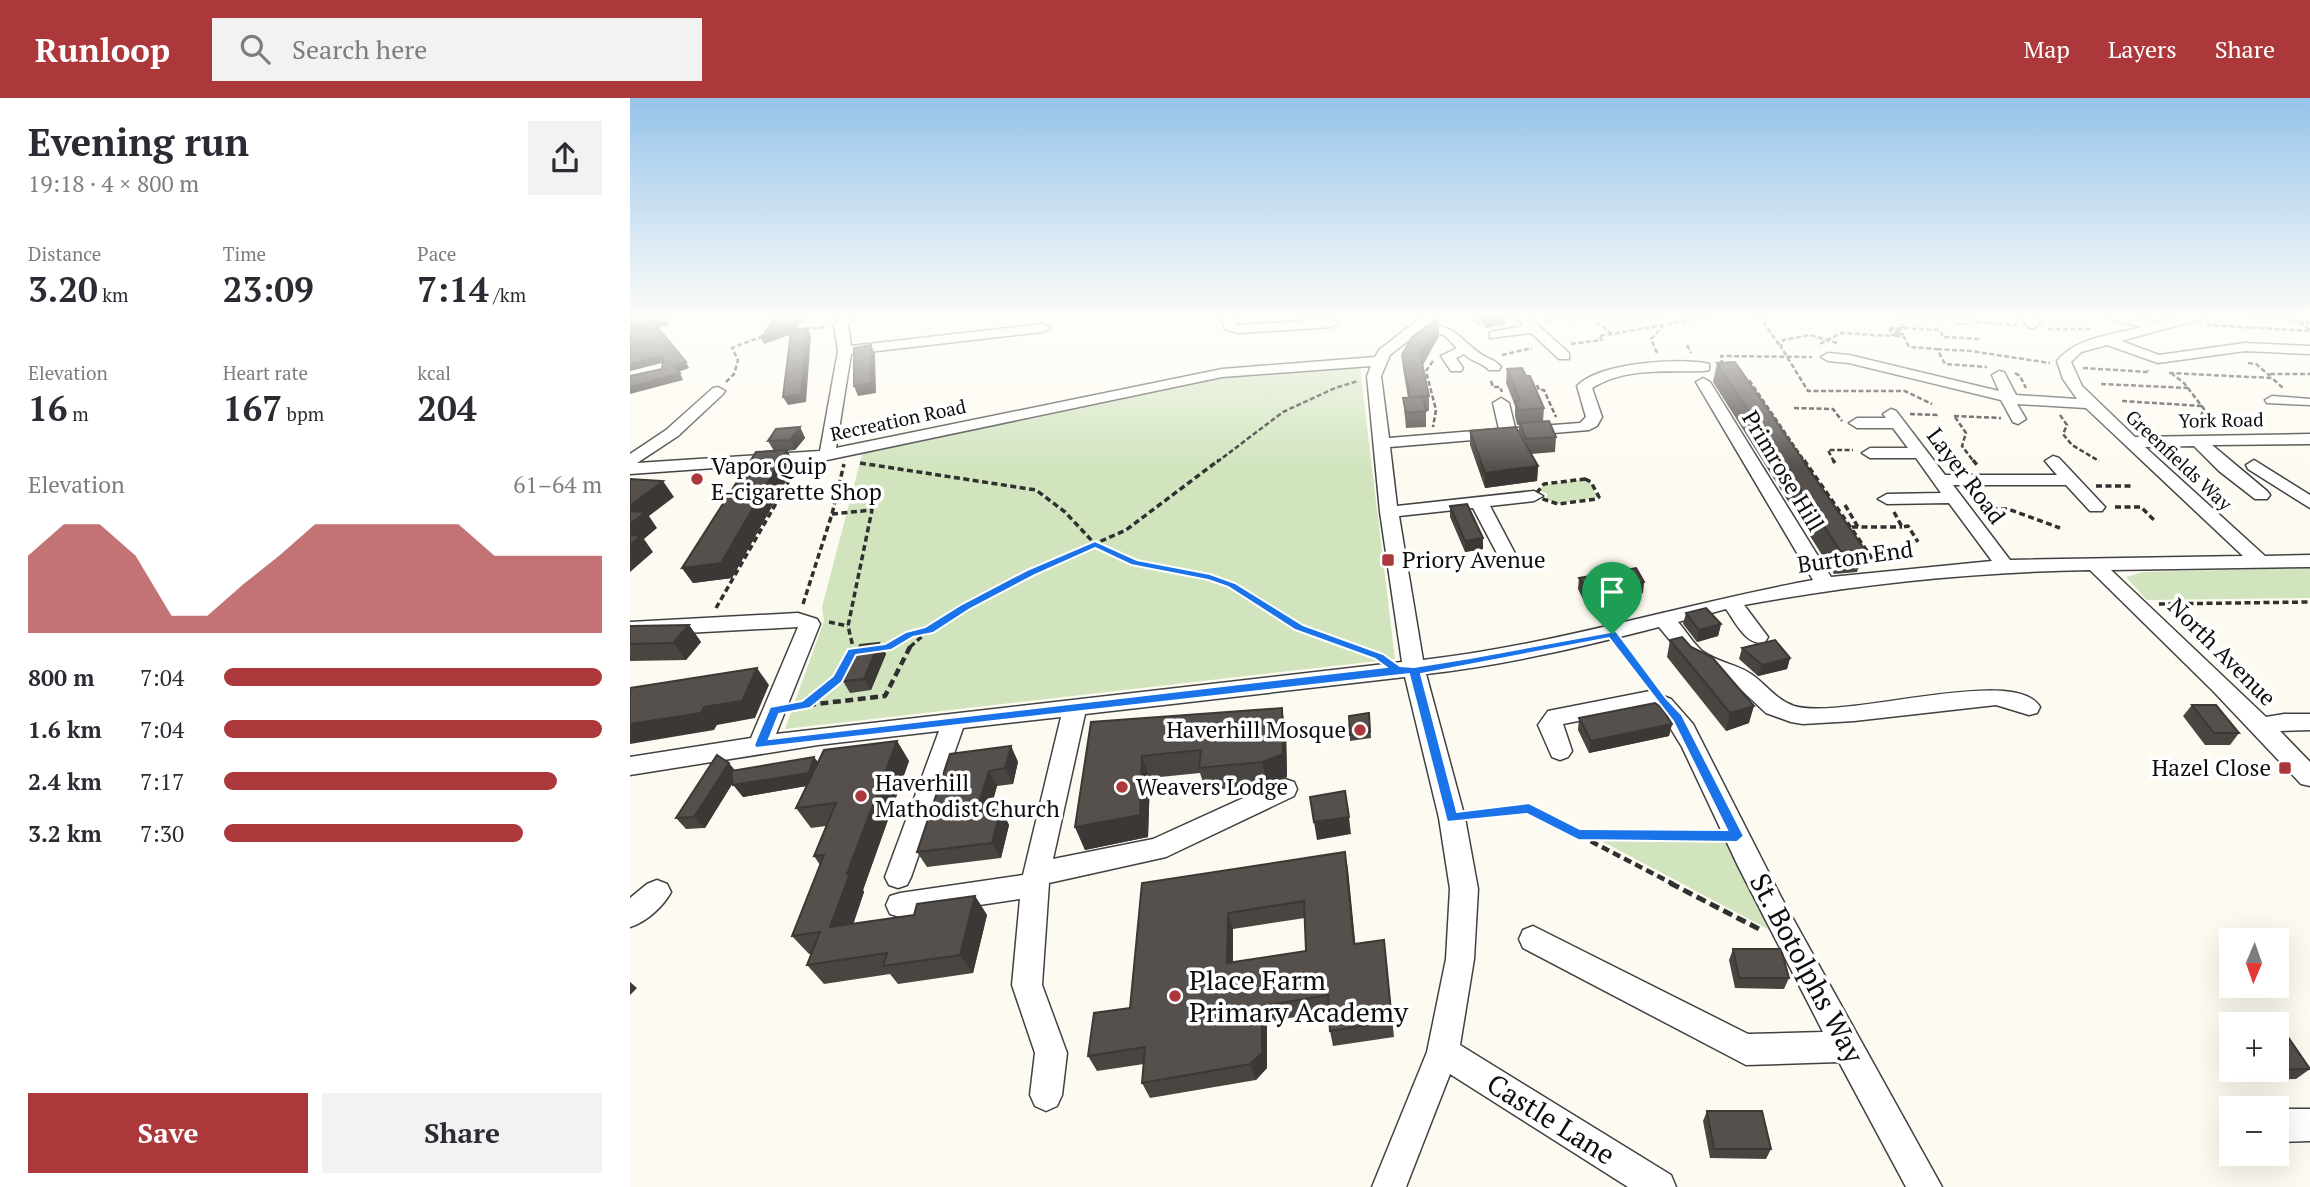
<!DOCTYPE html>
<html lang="en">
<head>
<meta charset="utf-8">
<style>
	:root { --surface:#fff; --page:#f2f2f3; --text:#2b2b33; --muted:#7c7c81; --accent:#ac383b }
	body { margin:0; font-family:"PT Serif",serif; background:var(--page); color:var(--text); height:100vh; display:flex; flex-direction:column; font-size:26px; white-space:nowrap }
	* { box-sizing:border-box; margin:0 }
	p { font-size:23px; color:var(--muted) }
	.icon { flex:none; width:38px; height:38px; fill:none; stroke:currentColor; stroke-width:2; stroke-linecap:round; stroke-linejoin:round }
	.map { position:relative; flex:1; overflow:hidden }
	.side { display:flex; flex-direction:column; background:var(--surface); width:630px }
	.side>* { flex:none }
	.needle { width:46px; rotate:182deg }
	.buttons { position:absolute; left:1589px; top:830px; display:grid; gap:14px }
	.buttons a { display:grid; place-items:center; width:70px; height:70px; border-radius:0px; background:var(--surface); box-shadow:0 7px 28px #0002; font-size:35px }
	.pin { position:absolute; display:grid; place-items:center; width:60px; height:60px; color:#fff; margin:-72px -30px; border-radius:50% 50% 50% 0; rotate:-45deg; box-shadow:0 0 7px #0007 }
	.pin .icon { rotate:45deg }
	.round { display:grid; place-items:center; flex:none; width:74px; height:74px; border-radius:0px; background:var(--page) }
	.head { display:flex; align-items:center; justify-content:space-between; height:119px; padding:0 28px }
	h1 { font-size:38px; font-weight:700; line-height:52px }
	.metrics { display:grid; grid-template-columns:repeat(3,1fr); gap:10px; height:119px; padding:7px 28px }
	.metrics div { display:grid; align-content:center }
	.metrics b { font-size:35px; font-weight:700 }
	.metrics small { font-size:19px; font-weight:400 }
	.metrics p { font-size:19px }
	.chart { height:196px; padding:14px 28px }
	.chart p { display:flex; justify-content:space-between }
	.chart svg { width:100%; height:126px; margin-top:7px; fill:var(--accent); opacity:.7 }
	.primary-button { display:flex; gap:14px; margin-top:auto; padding:14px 28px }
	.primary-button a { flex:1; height:80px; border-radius:0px; background:var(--accent); color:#fff; font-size:28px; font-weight:700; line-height:80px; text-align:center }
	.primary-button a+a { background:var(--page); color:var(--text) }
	ul { padding:0 28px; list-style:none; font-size:23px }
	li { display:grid; grid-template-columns:112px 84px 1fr; align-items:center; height:52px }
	li i { height:18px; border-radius:9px; background:var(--accent) }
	header { display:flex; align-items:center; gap:42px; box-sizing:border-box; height:98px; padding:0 35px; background:var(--accent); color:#fff }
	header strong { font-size:33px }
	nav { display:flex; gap:38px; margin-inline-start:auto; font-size:24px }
	.search { width:490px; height:63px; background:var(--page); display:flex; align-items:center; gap:18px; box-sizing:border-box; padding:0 24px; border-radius:0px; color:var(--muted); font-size:26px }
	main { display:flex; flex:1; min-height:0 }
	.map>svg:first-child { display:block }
	.green { fill:#d1e4be }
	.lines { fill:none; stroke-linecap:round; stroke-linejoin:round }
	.minor-casing { stroke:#414141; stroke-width:3 }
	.path-far3 { stroke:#303030; stroke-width:2.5; stroke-dasharray:5 2.5; stroke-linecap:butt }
	.path-far2 { stroke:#303030; stroke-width:3.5; stroke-dasharray:6 3.5; stroke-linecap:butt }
	.path-far1 { stroke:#303030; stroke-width:4.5; stroke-dasharray:8 4.5; stroke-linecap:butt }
	.path { stroke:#303030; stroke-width:5; stroke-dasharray:10 5; stroke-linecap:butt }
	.minor { fill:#fff; fill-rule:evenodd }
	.wall { fill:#494541; fill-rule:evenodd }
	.shaded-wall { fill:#3c3835 }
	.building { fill:#55504c; stroke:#3c3835; stroke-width:2; fill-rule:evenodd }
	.route { fill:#1a73e8; stroke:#fff; stroke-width:2; fill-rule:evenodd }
	.poi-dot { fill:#ac383b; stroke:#fff; stroke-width:2.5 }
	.labels { text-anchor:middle; stroke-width:7; stroke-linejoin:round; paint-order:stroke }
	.far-street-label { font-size:19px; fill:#0e0e0e; stroke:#fff }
	.poi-label { font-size:23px; fill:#0e0e0e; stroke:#fff; text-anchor:start }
	.street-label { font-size:23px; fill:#0e0e0e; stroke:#fff }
	.near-street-label { font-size:28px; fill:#0e0e0e; stroke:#fff }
	.near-poi-label { font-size:28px; fill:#0e0e0e; stroke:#fff; text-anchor:start }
</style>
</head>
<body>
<header>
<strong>Runloop</strong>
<div class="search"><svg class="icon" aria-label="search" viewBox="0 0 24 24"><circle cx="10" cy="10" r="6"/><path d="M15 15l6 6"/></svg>Search here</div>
<nav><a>Map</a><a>Layers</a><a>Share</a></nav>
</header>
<main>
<section class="side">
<div class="head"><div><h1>Evening run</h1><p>19:18 · 4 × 800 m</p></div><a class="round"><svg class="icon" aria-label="share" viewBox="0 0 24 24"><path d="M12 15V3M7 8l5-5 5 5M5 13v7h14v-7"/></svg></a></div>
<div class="metrics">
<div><p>Distance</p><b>3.20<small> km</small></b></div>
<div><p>Time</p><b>23:09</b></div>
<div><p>Pace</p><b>7:14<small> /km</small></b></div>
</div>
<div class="metrics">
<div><p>Elevation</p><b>16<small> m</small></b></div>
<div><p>Heart rate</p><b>167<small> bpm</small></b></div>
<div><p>kcal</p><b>204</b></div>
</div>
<div class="chart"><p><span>Elevation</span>61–64 m</p>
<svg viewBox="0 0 160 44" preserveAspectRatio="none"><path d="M0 44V17L10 6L20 6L30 17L40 38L50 38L60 27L70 17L80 6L90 6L100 6L110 6L120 6L130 17L140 17L150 17L160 17V44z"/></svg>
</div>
<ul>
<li><b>800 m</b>7:04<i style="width:100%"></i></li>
<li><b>1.6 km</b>7:04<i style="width:100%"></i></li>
<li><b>2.4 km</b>7:17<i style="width:88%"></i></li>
<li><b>3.2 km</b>7:30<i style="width:79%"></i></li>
</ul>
<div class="primary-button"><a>Save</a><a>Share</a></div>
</section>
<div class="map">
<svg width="1680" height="1089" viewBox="0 0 1680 1089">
	<rect width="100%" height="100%" fill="#fdfbf1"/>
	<path class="green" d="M971 218H1047L982 230Z
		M730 269 765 561 155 631 194 523 192 509 233 353 592 279Z
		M954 381 960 384 968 399 928 406 916 401 917 396 909 392 914 387Z
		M1680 470V500L1517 502 1496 479 1513 474Z
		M964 739 1099 743 1149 837Z"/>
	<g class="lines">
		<defs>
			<path id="minor" d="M210 218H222L218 227 221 248 413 226 420 230 413 234 221 256 206 350 592 271 745 259 749 252 793 218H807L800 225C830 233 826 237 848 254 856 261 864 260 871 269L869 272H859C851 264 842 264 834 256L826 260 833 270 831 273H821L811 258 827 250 814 237 793 231 760 257 751 278 759 340 869 331 863 305 871 300 879 305 885 330 950 325 956 319 947 288C968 265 1049 259 1079 266V272L1074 273C1036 274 996 269 962 290L972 319 967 328 959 332 760 349 767 408 904 393 913 398 904 403 860 408 889 463 880 469 871 463 843 410 769 418 793 562C925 547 1052 506 1183 482L1066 284 1073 280 1080 284 1201 479 1362 463 1319 405 1257 406 1248 401 1257 396 1311 395 1286 360H1240L1232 355 1240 350H1278L1263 330H1227L1219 325 1227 320H1256L1253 316 1261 311 1266 313 1315 377H1427L1415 363 1423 358 1429 360 1475 409 1472 413H1460L1436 387H1323L1380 462 1613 458 1456 310 1387 306 1396 321 1388 326 1383 324 1371 302 1219 265 1198 263 1191 259 1198 255 1219 257 1369 293 1362 277 1369 273 1374 274 1386 297 1447 301 1433 281 1427 263C1446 239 1483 237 1511 229L1481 221 1480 218H1500L1526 225 1552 218H1572L1571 221 1491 243 1529 257 1615 245 1680 248V256L1615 253 1528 265 1477 247 1451 254 1441 264 1452 288 1505 339 1680 336V346L1582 347 1637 393 1640 397 1637 401H1625L1589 373 1564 348 1515 349 1635 458 1680 457V469L1481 472 1636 619 1654 616H1680V632L1650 633 1680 664V688L1671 686 1583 593 1460 472C1343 474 1228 486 1114 507L1138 539 1135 544C1117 549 1106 525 1096 511L1048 524C1056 533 1063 545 1072 553 1086 564 1107 566 1121 576 1136 586 1146 602 1164 608 1212 623 1386 566 1410 609L1407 615 1399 617 1366 607 1224 623 1173 626 1161 624 1136 615 1105 586 1058 564 1029 529C952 549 875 567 796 576L835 720 848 791 844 861 830 947 1041 1077 1046 1089H998L820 976 776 1089H742L797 954 816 861 820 791 809 720 775 579 455 616 423 761 523 741 655 681 664 684 667 691 664 698 536 759 419 785 412 887 437 955 432 997 427 1008 416 1013 405 1008 400 997 405 955 382 887 390 801 270 819 260 816 256 807 260 798 270 795 393 777 431 619 333 630 281 779 277 787 268 790 259 787 255 779 309 633 188 647 0 677V659L121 640 168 529 0 538V524L168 515 187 521 190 526 146 636 772 564 750 414 737 278 741 268 592 279 197 362 0 376V356L36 332 83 290 88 289 95 293 93 296 48 338 7 365 190 353 208 253 204 227Z
				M591 218H603L606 226 609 227 702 221 709 225 702 229 608 235 595 231Z
				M885 218H898L939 255V261H929L901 235 860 240V234L894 228Z
				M1323 218H1335L1338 222 1337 225H1327Z
				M1391 218H1403L1410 226 1403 230 1398 229Z
				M1642 298 1680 301V307L1637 305 1635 302Z
				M1624 362 1680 397V410L1618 371 1616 367Z
				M1020 593 1041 601 1063 626 1151 799 1312 1089H1276L1209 964 1116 967 893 850 889 841 893 832 903 828 1118 936 1193 934 1108 768 1052 649 1036 623 1018 609 933 626 942 653 938 659 930 662 922 659 908 627 918 613Z
				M27 782 37 786 41 794C33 809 16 824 0 829V800L17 786Z
				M1647 1011H1680V1043L1647 1044Z"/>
		</defs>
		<use href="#minor" class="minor-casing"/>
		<path class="path-far3" d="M841 218 852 228
			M1129 218 1150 248
			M1269 218 1281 220H1269L1274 230H1258L1272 232 1260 233 1273 236 1262 237 1274 239 1279 249 1307 251 1315 266 1357 269
			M1623 218 1652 219 1671 225
			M1281 220 1317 222
			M917 223 937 219 940 222 961 219 982 236
			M1346 224 1387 227
			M1680 225H1671L1680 232
			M1577 227 1680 233
			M1274 230 1310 232 1313 239 1351 241
			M175 231 195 229
			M1418 231H1461
			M1207 245 1180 237 1153 242 1151 249 1178 293H1275L1302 306
			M941 246 972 242 969 238 1034 227
			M1190 246 1211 235 1262 238
			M1057 247 1061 255
			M1307 251 1341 253 1420 265
			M1027 255 1021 241 1034 227 1081 218
			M872 257 902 250
			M803 263 796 273 806 312 803 329
			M1618 265 1626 266 1640 278
			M1089 266 1092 263 1091 258 1182 259
			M1453 270 1519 274 1518 272
			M1385 275 1390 278 1396 290
			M1539 275 1642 280 1653 290
			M1541 275 1554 285 1574 311 1568 324
			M1640 276H1680
			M1112 282H1119L1175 364
			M861 283 863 289H870L872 294
			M96 284 104 276 108 262 102 250 133 238
			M1471 286 1559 290
			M907 287 909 292H914L926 319
			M1492 303 1572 308
			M1164 310 1203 311 1212 323
			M1280 316 1310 317
			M1430 317 1437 327 1433 336 1442 347 1469 363
			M1324 318 1371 320
			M1325 319 1336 335 1332 348 1344 364
			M587 364 653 314 705 290 728 283
			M1204 364 1198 352H1223"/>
		<path class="path-far2" d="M1174 362 1246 466
			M1203 362 1205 365
			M1343 362 1347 367
			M230 365 406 392 435 414 465 446 504 465 580 479 601 487 669 529 723 549
			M955 381 961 384 969 399 966 401 928 406 904 398 914 386Z
			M1466 388H1504
			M1215 407 1228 429
			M1485 409H1511L1526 424
			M1352 411H1378L1430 430
			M1264 414 1272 429 1278 428 1288 444
			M202 416 242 412 218 528 223 549
			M1222 429H1272
			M173 506 202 416 214 366
			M1529 506 1680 504
			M86 510 164 374
			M199 524 218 528
			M259 549 280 536 299 532 401 474 496 432 589 362
			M280 549 298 533"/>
		<path class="path-far1" d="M719 547 745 557
			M992 549 1018 585
			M250 550 261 547
			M222 554 232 552
			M1614 585 1617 584 1629 596
			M178 607 255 598 281 547
			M167 608C195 600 215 575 223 547
			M844 717 899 711 1043 786
			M951 736 1084 738"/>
		<path class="path" d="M1040 785 1131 832"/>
		<use href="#minor" class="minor"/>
	</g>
	<path class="wall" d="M0 218 40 227 28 230 59 270 48 274 53 282 32 271 33 266 31 265 0 273Z
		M845 218H876V226L857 230Z
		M809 224V238L793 267 799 298V313H796V329L776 330 773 300H778L773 271 772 257Z
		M1087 265 1235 452 1227 474 1204 476 1083 284Z
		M877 271 896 278 914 310 913 323 926 339 925 354 901 356 908 368 907 383 855 390 840 347V333L889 335V327H887L885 318V308L876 285Z
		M170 329 175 340 165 352 157 353 165 367 102 480 63 485 52 470 144 353 138 343Z
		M820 408 853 451 835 454 820 419Z
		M949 480 1013 495 955 505 948 491Z
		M1056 515 1091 526 1088 538 1067 544 1053 526Z
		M59 527 71 544 56 562 0 563V528Z
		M1040 542 1061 549 1119 625 1096 633 1037 559Z
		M249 545 256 556 241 592 220 595 213 583Z
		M1112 550 1160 560 1157 571 1128 578 1109 561Z
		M1562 607 1609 635 1600 647H1575L1553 618Z
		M739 615 741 640 720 643V637Z
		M949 620 1042 626 1039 638 959 655 948 632Z
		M461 624 656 633 657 679 637 686 576 693 570 675 520 680 518 739 455 752 445 729Z
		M267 643 279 663 233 792 234 794 223 826 284 817 345 798 357 817 343 875 268 886 260 876 194 886 177 867 182 856H179L162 838 190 767 184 758 196 728 181 730 166 710 177 688 113 699 103 685 75 730 56 731 46 720 105 673 188 664Z
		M381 648 388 664 383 686 367 688 360 713 371 711 379 727 371 760 297 769 287 754Z
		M715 754 725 846 754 842 764 939 703 948 700 933 699 913 637 924V970L626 982 520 1000 512 985 514 966 467 973 458 958 500 910 512 785ZM675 820 676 853 603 865V831Z
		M1103 851 1159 880 1154 891 1105 890 1099 862Z
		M1601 944V964L1593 951Z
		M1606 971H1680L1666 981 1613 982Z
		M1077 1013 1141 1051 1136 1061 1080 1060 1073 1023Z"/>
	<path class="shaded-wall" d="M168 218H175L165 235 134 246 131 240Z
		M872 218H876V226L857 230V220Z
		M37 221 40 227 26 230 23 224Z
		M809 224V238L791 270 790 256Z
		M177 230 181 238 176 304 158 307 153 299Z
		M241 247 245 256 246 295 228 298 224 288Z
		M27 259 31 265 0 273V266Z
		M56 264 59 270 47 274 44 268Z
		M50 275 53 282 0 296V289Z
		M170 329 175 340 165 352 160 342Z
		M157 352 165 367 102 480 63 485 52 470Z
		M908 368 907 383 855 390V375Z
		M33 383 44 399 19 418 27 430 14 441 23 454 0 474V408Z
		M853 440V451L835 454V443Z
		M1014 484 1013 495 955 505 957 493Z
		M1091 526 1088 538 1067 544 1069 532Z
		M59 527 71 544 56 562 43 545Z
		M249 545 256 556 241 592 234 581Z
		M1160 560 1157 571 1128 578 1132 567Z
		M127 570 139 587 125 620 87 627 84 632 0 646V626L74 609Z
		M1124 608 1119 625 1096 633 1100 615Z
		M652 610 656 633 657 679 637 686 632 664Z
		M1042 626 1039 638 959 655 961 643Z
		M267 643 279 663 233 792 234 794 216 848 200 829 217 776Z
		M381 648 388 664 383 686 375 670Z
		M512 658 520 680 518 739 455 752 445 729Z
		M184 659 193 670 187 686 113 699 103 687Z
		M99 665 108 676 75 730 64 719Z
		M359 673 367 688 355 730 346 714Z
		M371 711 379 727 371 760 362 745Z
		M719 719 721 736 687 742 684 724Z
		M715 754 718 771 727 862 724 846Z
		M345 798 357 817 343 875 330 857Z
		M598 815 603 831V882L597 865Z
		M0 884 7 890 0 897Z
		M632 908 637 924V970L626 982 620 966Z"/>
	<path class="building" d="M0 218H34L37 221 23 224 56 264 44 268 50 275 0 289V278L32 271 33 261 27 259 0 266Z
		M146 218H168L162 228 131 240Z
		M854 218H872L857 220Z
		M805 223 809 224 790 256 799 298 780 299 772 257 782 239Z
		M177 230 171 296 153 299 161 233Z
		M241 247V285L224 288V250Z
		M1105 264 1235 452 1211 454 1087 265Z
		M892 270 896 278H900L914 310 888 312 885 303H890L877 271Z
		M793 299 796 313 776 315 773 300Z
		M919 323 926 339 896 341 890 325Z
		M170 329 160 342 138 343 146 331Z
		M886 329 908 368 855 375 840 333Z
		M157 352 91 465 52 470 126 354Z
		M0 381 33 383 0 408Z
		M837 406 853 440 835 443 820 408Z
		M0 413 16 414 0 426Z
		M0 437 11 438 0 447Z
		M1006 470 1014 484 957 493 949 480Z
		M1076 510 1091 526 1069 532 1056 515Z
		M59 527 43 545 0 546V528Z
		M1052 539 1061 549 1082 559 1124 608 1100 615 1040 542Z
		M1145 542 1160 560 1132 567 1112 550Z
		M249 545 234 581 213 583 230 547Z
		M127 570 112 603 74 609 71 615 0 626V590Z
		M1025 605 1032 610 1042 626 961 643 949 620Z
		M1562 607H1586L1609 635H1584Z
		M652 610 653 656 632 664 569 670 571 652 512 658 510 717 445 729 461 624Z
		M739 615 740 634 720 637 719 618Z
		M267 643 217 776 220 775 200 829 284 817 287 806 345 798 330 857 253 868 257 855 177 867 190 834 162 838 194 757 184 758 206 705 166 710 194 652Z
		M381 648 375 670 359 673 346 714 371 711 362 745 287 754 320 656Z
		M87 657 99 665 64 719 46 720Z
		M184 659 179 675 103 687 101 673Z
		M715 693 719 719 684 724 680 699Z
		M715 754 724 846 754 842 762 923 700 933 698 897 632 908V955L620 966 512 985 515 949 458 958 464 915 500 910 512 785ZM674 803 676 853 597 865 598 815Z
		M1103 851H1151L1159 880H1109Z
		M1647 939H1658L1680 971 1626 972 1625 971H1647Z
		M1077 1013H1132L1141 1051H1084Z"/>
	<linearGradient id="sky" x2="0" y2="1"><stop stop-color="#96c3ea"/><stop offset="0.59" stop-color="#fefdf9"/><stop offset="1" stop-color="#fefdf9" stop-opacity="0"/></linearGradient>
	<rect width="1680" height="370" fill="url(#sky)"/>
	<path class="route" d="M465 443 507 462 580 476 605 485 673 527 753 556 770 568 784 569 840 560 986 533 1036 600 1052 617 1114 738 1107 744 948 742 897 716 817 724 779 576 126 650 124 647 140 609 172 603 203 578 218 551 255 546 276 534 295 529 332 506 397 472ZM465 450 501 467 578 482 598 489 665 532 745 561 756 569 139 641 149 616 180 610 212 584 226 557 261 552 283 539 303 535 340 511 405 477ZM979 540 1043 623 1097 732 950 731 899 705 827 714 791 576Z"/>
	<g class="poi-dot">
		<circle cx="67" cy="381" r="7"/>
		<rect x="751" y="455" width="14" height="14" rx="3.5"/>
		<circle cx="730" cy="632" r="7"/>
		<rect x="1648" y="663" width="14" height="14" rx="3.5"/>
		<circle cx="492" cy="689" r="7"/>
		<circle cx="231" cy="698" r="7"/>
		<circle cx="545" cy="898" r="7"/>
	</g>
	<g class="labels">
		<g class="far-street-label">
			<text transform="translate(268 322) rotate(-12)" y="7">Recreation Road</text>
			<text transform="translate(1591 322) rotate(-1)" y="7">York Road</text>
			<text transform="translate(1549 362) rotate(43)" y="7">Greenfields Way</text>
		</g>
		<g class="poi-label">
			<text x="81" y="376">Vapor Quip<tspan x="81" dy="26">E-cigarette Shop</tspan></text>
			<text x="772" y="470">Priory Avenue</text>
			<text x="716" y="640" text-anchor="end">Haverhill Mosque</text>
			<text x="1641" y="678" text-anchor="end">Hazel Close</text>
			<text x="245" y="693">Haverhill<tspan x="245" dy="26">Mathodist Church</tspan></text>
			<text x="506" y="697">Weavers Lodge</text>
		</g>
		<g class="street-label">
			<text transform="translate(1153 373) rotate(59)" y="8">Primrose Hill</text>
			<text transform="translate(1336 378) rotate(53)" y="8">Layer Road</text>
			<text transform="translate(1225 459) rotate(-8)" y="8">Burton End</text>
			<text transform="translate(1592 554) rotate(45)" y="8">North Avenue</text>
		</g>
		<g class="near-street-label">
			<text transform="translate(1177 870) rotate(62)" y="10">St. Botolphs Way</text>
			<text transform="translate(921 1021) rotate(32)" y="10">Castle Lane</text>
		</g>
		<g class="near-poi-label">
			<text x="559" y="892">Place Farm<tspan x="559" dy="32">Primary Academy</tspan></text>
		</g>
	</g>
</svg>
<div class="buttons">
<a><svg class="needle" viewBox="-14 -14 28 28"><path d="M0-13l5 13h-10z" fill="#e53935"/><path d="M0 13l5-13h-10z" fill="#7c7c81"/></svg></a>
<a>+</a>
<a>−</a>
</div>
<div class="pin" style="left:982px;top:536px;background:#1e9e55"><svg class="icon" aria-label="arrive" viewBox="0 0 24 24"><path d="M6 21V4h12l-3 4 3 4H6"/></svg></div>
</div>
</main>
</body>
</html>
